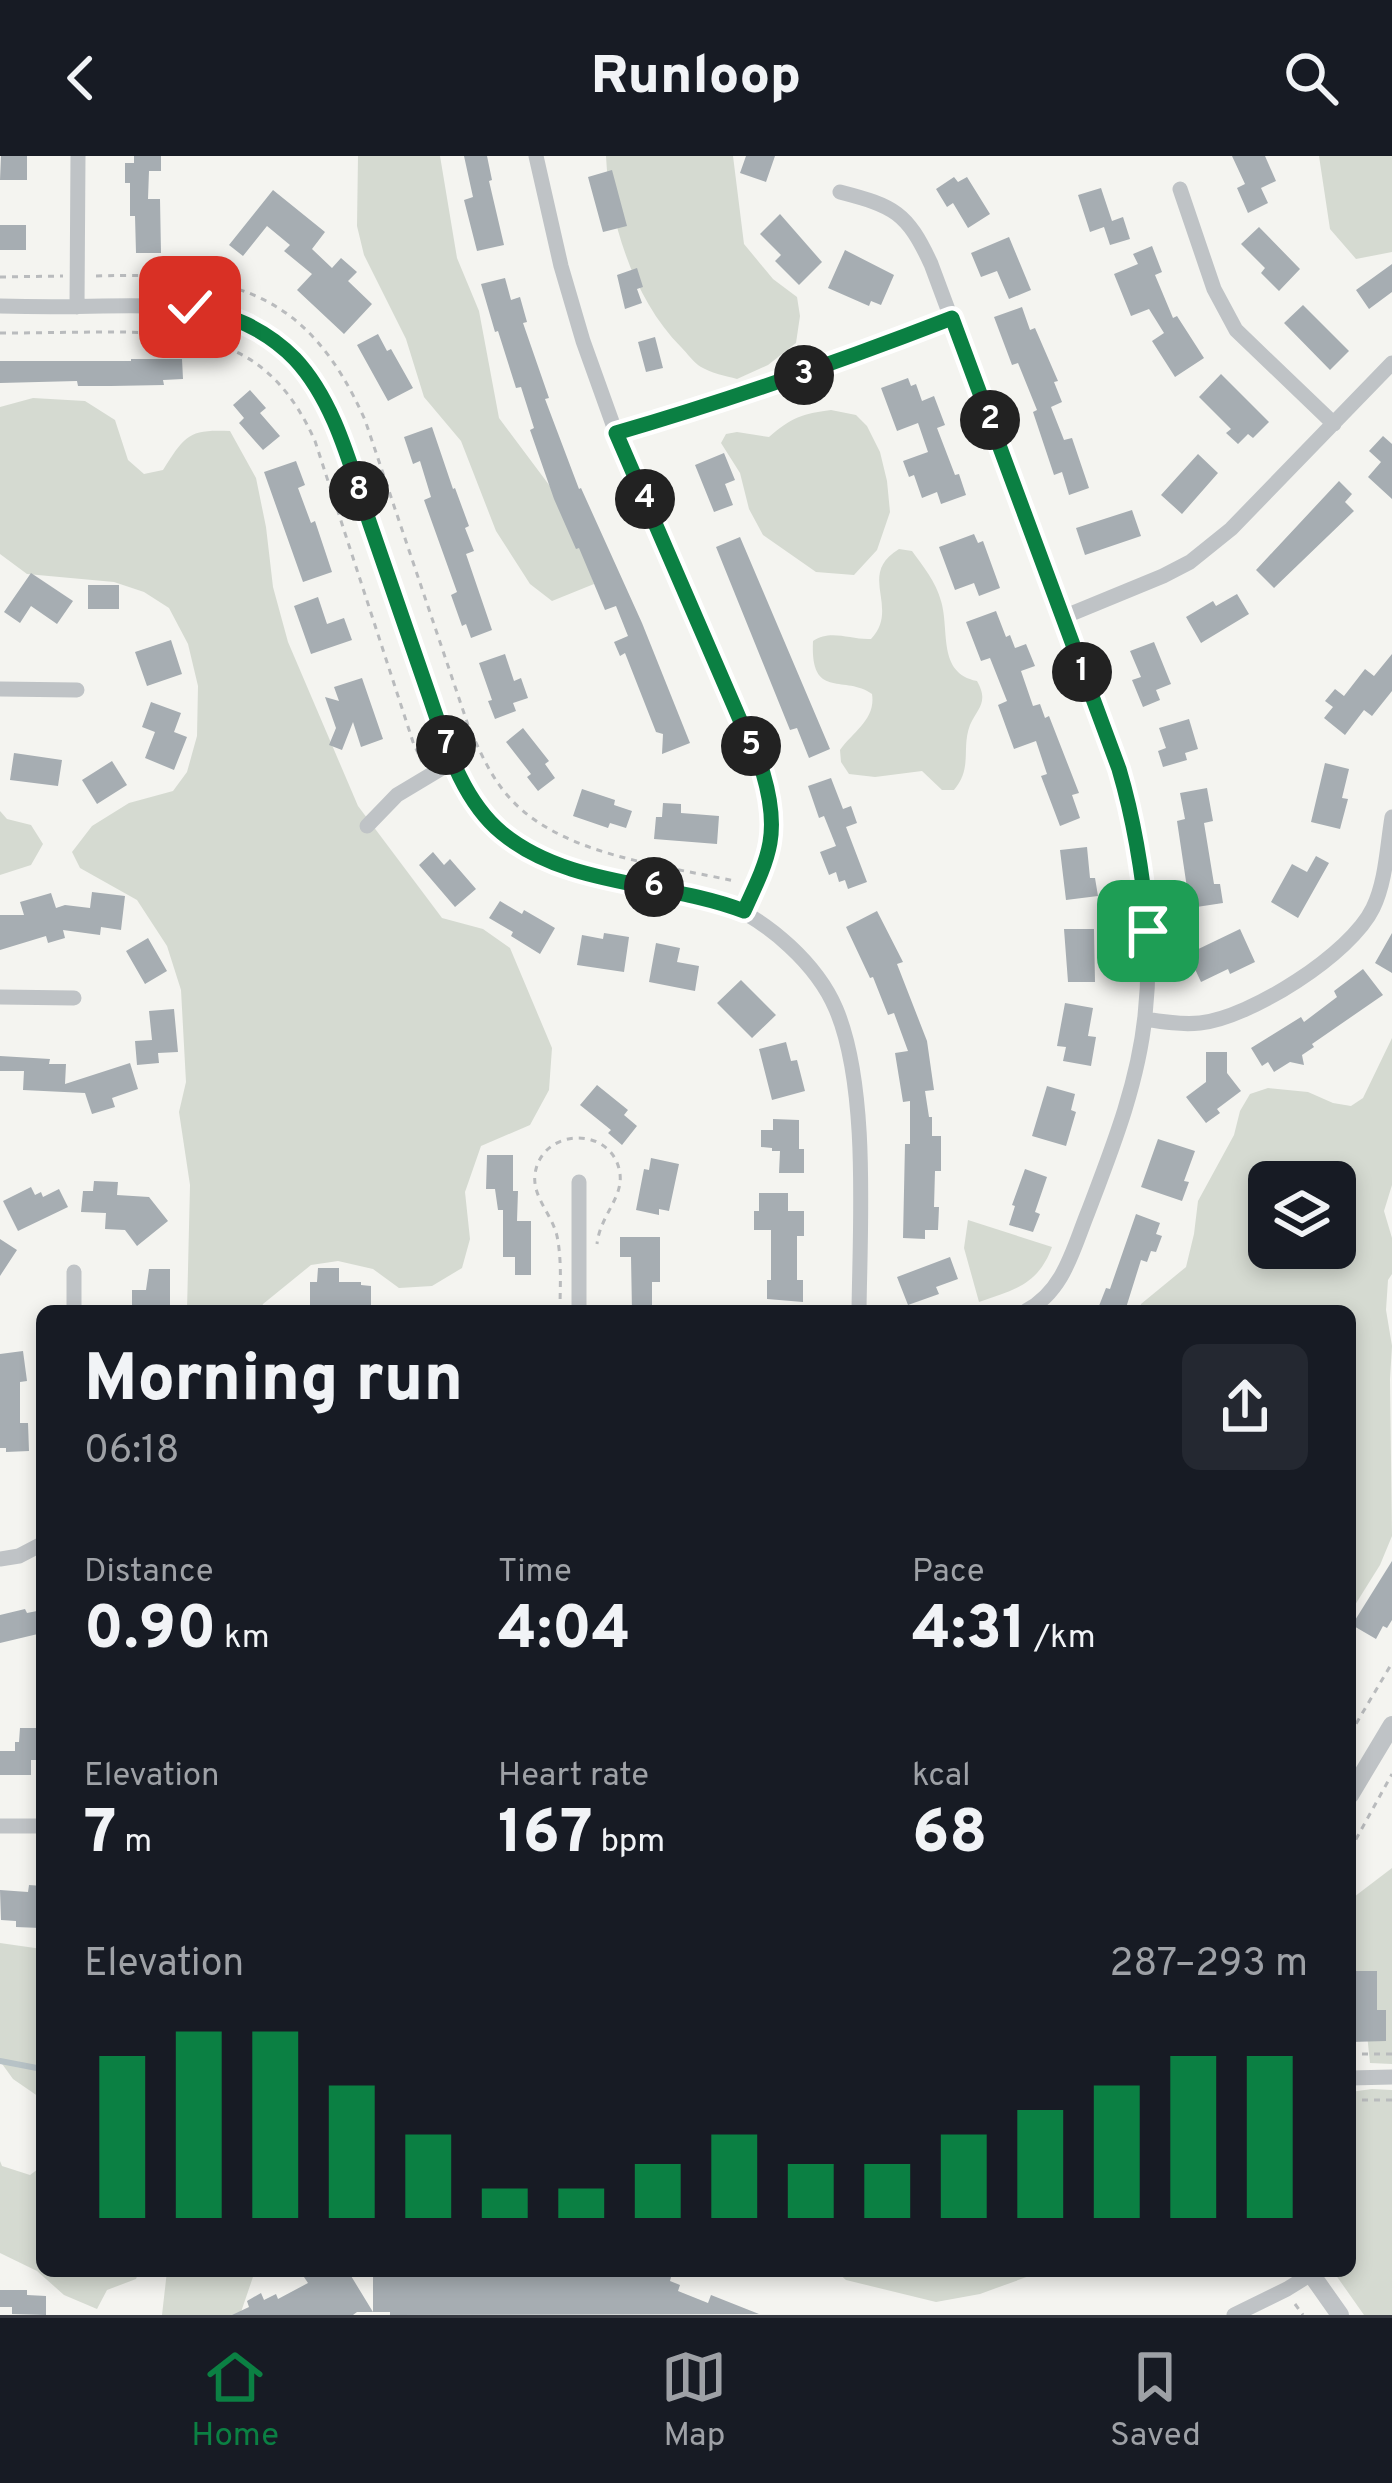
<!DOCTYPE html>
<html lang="en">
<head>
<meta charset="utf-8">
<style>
	:root { --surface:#171b24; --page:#242831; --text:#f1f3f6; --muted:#9ea1a6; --line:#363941; --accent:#0b8043 }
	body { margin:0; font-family:Overpass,sans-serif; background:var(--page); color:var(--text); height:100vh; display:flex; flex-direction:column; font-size:45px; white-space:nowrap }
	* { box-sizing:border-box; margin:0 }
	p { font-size:39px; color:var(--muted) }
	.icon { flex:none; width:66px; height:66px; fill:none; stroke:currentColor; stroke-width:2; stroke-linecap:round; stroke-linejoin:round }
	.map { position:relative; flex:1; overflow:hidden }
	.sheet { position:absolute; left:36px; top:1149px; width:1320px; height:972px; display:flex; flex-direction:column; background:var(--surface); border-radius:18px; box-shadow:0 6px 18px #0003 }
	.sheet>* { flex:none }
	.controls { position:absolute; left:1248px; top:1005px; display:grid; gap:24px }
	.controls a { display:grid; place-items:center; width:108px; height:108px; border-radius:18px; background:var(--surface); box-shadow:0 6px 18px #0003; font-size:60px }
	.pin { position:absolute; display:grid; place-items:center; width:102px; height:102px; color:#fff; margin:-51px; border-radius:24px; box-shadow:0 6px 18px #0006 }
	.km { position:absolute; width:60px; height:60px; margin:-30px; border-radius:50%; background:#222; color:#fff; font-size:33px; line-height:60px; text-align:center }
	.round { display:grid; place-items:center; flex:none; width:126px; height:126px; border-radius:18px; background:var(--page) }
	.headline { display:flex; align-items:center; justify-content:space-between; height:204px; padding:0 48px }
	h1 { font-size:66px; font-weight:800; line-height:90px }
	.metrics { display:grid; grid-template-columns:repeat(3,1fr); gap:18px; height:204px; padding:12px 48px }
	.metrics div { display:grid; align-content:center }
	.metrics b { font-size:60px; font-weight:800 }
	.metrics small { font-size:33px; font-weight:400 }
	.metrics p { font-size:33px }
	.chart { height:336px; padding:24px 48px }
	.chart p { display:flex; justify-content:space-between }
	.chart svg { width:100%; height:216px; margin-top:12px; stroke:var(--accent); stroke-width:6 }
	header { display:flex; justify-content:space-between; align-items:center; height:156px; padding:0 48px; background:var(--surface); font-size:54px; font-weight:800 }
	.dock { display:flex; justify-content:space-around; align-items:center; height:168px; border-top:3px solid var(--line); background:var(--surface); font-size:33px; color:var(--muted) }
	.dock a { display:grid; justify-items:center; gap:6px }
	.dock .on { color:var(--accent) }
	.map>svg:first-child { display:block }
	.green { fill:#d5dad1; fill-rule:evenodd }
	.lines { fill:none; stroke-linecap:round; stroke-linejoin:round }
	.stream { stroke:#b7c2c6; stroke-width:6 }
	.building { fill:#a6adb2 }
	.path { stroke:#b9bbbd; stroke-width:3; stroke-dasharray:6 6; stroke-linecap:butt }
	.minor { stroke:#bfc3c6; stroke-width:15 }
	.tertiary { stroke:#bfc3c6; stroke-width:18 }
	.route-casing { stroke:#fff; stroke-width:24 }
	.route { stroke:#0b8043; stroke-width:15 }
</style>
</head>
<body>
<header><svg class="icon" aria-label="back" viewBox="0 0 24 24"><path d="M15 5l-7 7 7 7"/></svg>Runloop<svg class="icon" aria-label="search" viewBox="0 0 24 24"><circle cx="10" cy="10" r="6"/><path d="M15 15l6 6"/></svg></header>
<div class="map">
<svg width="1392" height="2159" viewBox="0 0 1392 2159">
	<rect width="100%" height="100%" fill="#f4f4f0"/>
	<path class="green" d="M358 0H440L457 102 479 155 499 262 570 357 594 428 552 445 530 428 496 375 461 285 424 241 406 183 364 99 357 70Z
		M606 0H733L744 88 773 123 797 141 800 160 796 187 768 209 737 223C726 220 711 217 701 211 694 207 687 197 681 191 634 144 609 65 606 0Z
		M1319 0H1392V96L1356 103 1330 73Z
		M33 242 85 245 115 264 128 304 144 318 163 314C185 279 189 273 230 275L256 322 266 371 273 431 288 486 358 650 442 762 483 773 510 792 552 892 549 934 530 969 481 990 465 1036 470 1083 462 1112 432 1130 399 1132 373 1113 338 1105 311 1109 263 1148 260 1155H187L190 1029 179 956 186 926 181 834 167 790 137 744 80 712 72 696 92 670 129 647 173 635 187 616 197 580 198 530 188 488 169 452 144 436 114 426 27 418 0 398V251Z
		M831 254 856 259 867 270 880 296 887 325 890 356 877 394 854 419 816 416 763 379 749 353 740 317 721 287 726 278 737 276 769 281C792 261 802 258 831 254Z
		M899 393 912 395C923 410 936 426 941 445 950 475 937 517 977 525 989 546 978 552 970 569 961 593 973 611 954 634H942L922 615 875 621 849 618 841 606 840 594C854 575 876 563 872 538 844 518 810 545 813 485 831 473 850 484 871 483 901 451 856 419 899 393Z
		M0 655 7 663 31 669 43 688 31 709 0 719Z
		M1392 882V1029L1384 1055 1392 1082V1118L1388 1124 1386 1154 1392 1190 1390 1223 1392 1380 1380 1409 1350 1457V1155H1139L1141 1148 1186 1111 1194 1078 1198 1045 1234 979 1240 955 1250 938 1268 932 1308 936 1333 947 1351 950 1363 942ZM1269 1026H1335V1092H1269Z
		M968 1064 1052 1091C1038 1129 1014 1134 979 1146L964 1092Z
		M1392 1712V1908L1370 1907 1367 1878 1369 1829 1350 1821V1744Z
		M0 1787 42 1793V1943L13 1923 0 1905Z
		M1372 1933 1392 1934V2159H1364L1333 2115H1350V1936Z
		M0 2005 2 2010 30 2019 42 2010V2115H139L136 2123 107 2134 97 2153 64 2139 37 2115 0 2097Z
		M167 2115H255L240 2159H162Z
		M836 2115H1043L980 2138 936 2146 846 2124Z"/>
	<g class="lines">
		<path class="stream" d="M0 1905 42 1913"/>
	</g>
	<path class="building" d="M1 0H27V24H0Z
		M134 0H161V15H149L148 43H160L161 97H136L135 60H130V27H125V7H134Z
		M464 0H487L492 24 489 25 504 89 477 95 464 44 473 41Z
		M746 0H775L766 26 740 17Z
		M1232 0H1265L1276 25 1261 32 1268 47 1248 57 1237 32 1245 28Z
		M612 14 627 70 603 76 588 21Z
		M954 21 958 26 967 21 990 58 968 72 953 47 947 51 936 33Z
		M1101 32 1112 65 1123 61 1130 83 1110 89 1104 71 1090 76 1078 39Z
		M273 34 325 76 312 93 332 112 341 102 357 116 348 125 372 148 344 178 297 134 312 118 284 95 290 89 267 70 243 100 229 89Z
		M780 58 822 106 799 129 775 105 781 99 760 78Z
		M0 69H26V94H0Z
		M1259 71 1300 113 1279 135 1261 117 1265 112 1241 88Z
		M1009 81 1031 134 1009 143 997 115 981 121 971 97Z
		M1152 90 1162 116 1155 119 1173 162 1177 160 1204 202 1175 221 1152 185 1164 177 1149 153 1131 160 1114 118 1138 108 1133 98Z
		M845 94 894 119 881 149 871 145 869 150 828 132Z
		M1392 108V136L1369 153 1356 134Z
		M637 112 643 131 637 133 642 147 625 153 617 119Z
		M505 122 511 144 520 141 527 166 523 167 549 242 545 243 579 333 581 332 642 467 690 587 662 598 663 578 656 576 625 497 620 500 614 486 628 480 616 450 605 454 579 392 576 393 554 343 530 274 534 272 521 231 516 232 498 175 495 176 481 128Z
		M1303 149 1349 195 1330 214 1284 167Z
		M1022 151 1030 174 1035 172 1058 225 1054 226 1062 246 1051 251 1064 284 1072 282 1089 332 1069 339 1062 316 1054 319 1033 256 1037 254 1018 207 1012 209 994 161Z
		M378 178 387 195 391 193 413 232 388 245 357 189Z
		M655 181 663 212 646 216 638 186Z
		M131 203H182L183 223 163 224 164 229 111 230H78L77 225 0 227V205H131Z
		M1221 218 1269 266 1253 282 1248 278 1238 288 1226 277 1231 273 1199 241Z
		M908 222 911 230 916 228 922 245 934 240 945 269 937 272 955 319 959 318 966 339 941 348 937 336 922 342 914 319 909 321 903 305 928 296 918 267 897 275 881 232Z
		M250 234 266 252 260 257 280 280 263 294 239 267 244 262 233 249Z
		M432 271 453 333 455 332 469 370 465 372 474 395 466 398 492 474 471 482 466 468 462 470 451 439 457 436 424 344 431 341 420 305 413 308 404 281Z
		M1383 280 1392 288V343L1368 321 1381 306 1369 295Z
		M724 297 735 324 725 328 733 349 714 356 695 309Z
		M1198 298 1218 317 1182 358 1161 339Z
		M296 305 305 329 298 332 311 367 315 365 332 416 303 426 264 316Z
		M1339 325 1352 338 1345 346 1354 355 1274 432 1256 414Z
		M1132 354 1141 380 1085 399 1076 372Z
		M974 378 978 387 983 385 1000 432 979 440 974 427 955 434 939 391Z
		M740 381 830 593 809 602 797 572 790 574 716 391Z
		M31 417 73 445 57 468 31 450 20 467 4 456Z
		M88 429H119V453H88Z
		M1237 438 1249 458 1201 487 1186 461 1213 445 1216 450Z
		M318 441 327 468 344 462 352 484 311 498 294 450Z
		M996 455 1006 481 1010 479 1015 492 1026 488 1035 510 1021 515 1033 550 1040 548 1045 562 1049 560 1079 637 1072 639 1080 662 1060 670 1041 620 1047 618 1036 585 1014 593 998 549 1007 545 990 502 981 505 966 466Z
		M171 484 182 518 147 530 135 496Z
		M1154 486 1171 528 1156 534 1160 544 1143 551 1132 524 1141 521 1130 495Z
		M505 498 514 525 521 522 528 542 513 547 516 555 495 563 488 545 492 544 479 507Z
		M1392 498V535L1372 560 1364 554 1345 579 1324 562 1333 551 1325 545 1335 533 1344 540 1365 513 1374 520Z
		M362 522 383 583 361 591 353 566 342 594 329 589 336 572 325 541 339 545 334 531Z
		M151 546 181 557 174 576 187 581 174 614 145 602 155 576 142 571Z
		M1189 563 1198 593 1185 597 1187 604 1163 611 1158 595 1166 592 1159 572Z
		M523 572 549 605 545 608 555 622 538 635 527 621 531 618 506 586Z
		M14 597 62 604 58 630 10 624Z
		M112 605 127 629 97 648 82 624Z
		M1325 607 1349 613 1342 642 1348 643 1340 673 1311 666Z
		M831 622 843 653 851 650 857 667 846 671 867 726 848 733 845 724 839 726 836 716 829 719 820 696 836 690 824 660 819 662 808 630Z
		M1207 632 1213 665 1204 667 1214 728H1220L1223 747 1190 752 1177 665 1185 663 1180 637Z
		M582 633 615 644 614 649 632 655 626 672 610 667 608 672 573 660Z
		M663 647 681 648V657L719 660 717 688 654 683 656 661H662Z
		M1087 691 1090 722H1095L1098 740 1066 744 1060 694Z
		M433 696 444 709 450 703 476 733 455 751 419 709Z
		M1316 700 1329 707 1298 762 1271 746 1292 708 1307 716Z
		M92 736 125 740 121 774 101 771 100 779 63 774 65 782 48 787 46 780 0 794V759H24L20 746 51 737 56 752 65 749 90 752Z
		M500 745 522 758 524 754 555 772 540 798 511 780 513 776 489 762Z
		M877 755 903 806 897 808 927 885 934 934 925 935 929 961H932V980H941V1015H935L934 1051H939L938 1074H925V1083L903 1082 905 988H910V945L903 946 895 897 908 895 894 857 888 859 873 821 870 822 846 771Z
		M1064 773H1094L1095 826H1068Z
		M1240 773 1255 806 1230 818 1228 813 1201 826 1188 798Z
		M604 777 629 781 624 816 577 809 582 779 603 783Z
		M1392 777V817L1375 807Z
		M148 782 167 815 145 828 126 795Z
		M656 787 680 792 677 806 699 810 695 835 649 826Z
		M1363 813 1383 839 1312 888 1314 891 1302 899 1304 909 1290 906 1274 916 1268 906 1262 910 1251 892 1301 861 1304 866 1337 841 1334 835Z
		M741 824 776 859 752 882 717 847Z
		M1065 847 1093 852 1088 880 1096 881 1091 910 1063 905 1066 891 1057 890Z
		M174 853 178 896 158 897 159 907 137 909 135 885 152 884 149 855Z
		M786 886 791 905 797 904 805 935 772 944 759 893Z
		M1206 896H1227V917L1241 935 1217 953 1220 957 1206 967 1186 941 1206 926Z
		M0 900 50 903 49 908H66L65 928 130 907 138 933 112 942 115 951 92 958 85 937 23 934 24 915H0Z
		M597 929 628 954 624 959 637 970 622 989 608 977 611 974 580 949Z
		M1047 930 1075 938 1071 954 1076 956 1066 990 1032 980Z
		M773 963 799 964V993H804V1017H779L780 995H772V992L761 991V974H773Z
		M1158 983 1195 995 1184 1025 1189 1026 1182 1045 1141 1031Z
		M487 999H513V1035H518L517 1065H531V1119H515V1101H503V1054H498L495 1033H486Z
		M651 1002 679 1008 669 1055 659 1053V1059L636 1054 644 1013 649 1014Z
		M1025 1013 1047 1021 1035 1056 1040 1058 1033 1076 1009 1069 1015 1050 1012 1049Z
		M94 1025 118 1026 117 1039 149 1041 168 1065 137 1090 125 1074 105 1073 106 1057 81 1056 83 1035H93Z
		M31 1031 35 1039 41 1036 43 1041 59 1033 68 1051 18 1075 3 1045Z
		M759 1037H788V1055H804V1080H797V1124H803V1146L767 1143V1124H771V1074H754V1055H759Z
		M1136 1058 1160 1067 1156 1078 1162 1080 1156 1096 1151 1095 1147 1106 1141 1104 1125 1155H1097L1106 1132 1110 1133Z
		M620 1081H660V1126H652V1155H632L631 1101H620Z
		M0 1083 17 1094 0 1120Z
		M950 1101 958 1123 936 1131 939 1138 908 1149 897 1121Z
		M318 1112H339V1126H361V1129L371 1130V1152L310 1155V1126H317Z
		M149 1113H170V1155H132V1134H146Z
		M23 1195 27 1225 20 1226V1267H28L29 1295 6 1296V1292H0V1198Z
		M1392 1405V1464L1387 1472 1383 1470 1376 1483 1352 1469Z
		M25 1453 27 1457 42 1454V1477L0 1487V1459Z
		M20 1572H42V1604H31V1619H0V1595H15V1586H19Z
		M29 1729 42 1730 40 1772 16 1771V1765L1 1764 0 1734 28 1736Z
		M1351 1815H1377V1854H1386V1885L1350 1886Z
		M300 2115H348L373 2156V2115H563L594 2120 595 2115H621L653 2121 656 2115 671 2121 670 2125 680 2129 678 2135 708 2147 711 2139 759 2158 390 2159V2156H357L353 2159H232L249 2151 247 2145 261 2137 264 2144 276 2138 278 2143 308 2127Z
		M0 2134H27V2139L46 2140V2159L12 2158V2151H0Z"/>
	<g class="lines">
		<path class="path" d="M96 120C230 116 307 133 365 264L468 569C478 591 488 615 503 634 553 699 659 708 734 725
			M0 121 63 120
			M0 177C37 177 74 176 111 176 208 176 272 189 315 285L413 586 422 606
			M560 1155C560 1130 562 1104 557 1080 552 1058 532 1041 535 1018 542 970 614 970 620 1018 623 1042 600 1060 597 1088
			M1350 1578 1392 1507
			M1350 1694 1392 1618
			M1350 1898H1392
			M1350 1944H1392
			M1295 2148 1303 2159"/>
		<path class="minor" d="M536 0 561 110 583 185 616 277 768 634C778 684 764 711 744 756
			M1180 33 1214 133 1236 174 1334 268
			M840 36C894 50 907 56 931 108L1119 613C1142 693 1154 777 1145 860 1138 928 1112 993 1088 1056 1073 1093 1064 1135 1026 1155
			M0 150C34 151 69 151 103 150 173 149 243 148 295 203 319 229 331 261 344 293L452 606 492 667 524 692 563 710 724 747C768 765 817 808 836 853 869 931 860 1069 859 1155
			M77 151 78 0
			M616 277C731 245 841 205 952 162
			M1061 462 1163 420 1190 406 1231 373 1392 207
			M0 533 77 534
			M367 670 397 639 452 606
			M0 841 74 842
			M1145 863C1163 866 1182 869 1200 867 1250 862 1351 798 1373 752 1386 725 1387 691 1392 661
			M74 1116V1155
			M579 1155V1026
			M0 1403 19 1400 42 1388
			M0 1670H42
			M1350 1922 1392 1921
			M1234 2159 1287 2133 1311 2118"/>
		<path class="tertiary" d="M1350 1639 1392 1569
			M1309 2115 1340 2159"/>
	</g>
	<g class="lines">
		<defs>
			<path id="route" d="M190 151C229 157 267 174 295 203 336 247 351 313 370 368 390 426 410 484 430 542 446 589 462 644 502 677 569 732 667 725 744 755 769 701 781 678 763 617L616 277C730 244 841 205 952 162L1119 613C1135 667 1143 719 1148 775"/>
		</defs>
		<use href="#route" class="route-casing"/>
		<use href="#route" class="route"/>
	</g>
</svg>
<div class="controls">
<a><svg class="icon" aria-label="layers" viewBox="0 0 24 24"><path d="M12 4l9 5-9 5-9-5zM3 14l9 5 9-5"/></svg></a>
</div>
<div class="pin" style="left:1148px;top:775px;background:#1e9e55"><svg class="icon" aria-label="arrive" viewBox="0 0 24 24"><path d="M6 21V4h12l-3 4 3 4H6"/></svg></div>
<div class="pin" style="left:190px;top:151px;background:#d93025"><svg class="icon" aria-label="check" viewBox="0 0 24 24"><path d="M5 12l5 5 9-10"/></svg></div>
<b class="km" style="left:1082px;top:516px">1</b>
<b class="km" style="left:990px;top:264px">2</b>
<b class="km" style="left:804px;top:219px">3</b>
<b class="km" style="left:645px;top:343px">4</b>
<b class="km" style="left:751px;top:590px">5</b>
<b class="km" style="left:654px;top:731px">6</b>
<b class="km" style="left:446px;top:589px">7</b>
<b class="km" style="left:359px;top:335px">8</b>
<section class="sheet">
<div class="headline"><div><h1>Morning run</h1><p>06:18</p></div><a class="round"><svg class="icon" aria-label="share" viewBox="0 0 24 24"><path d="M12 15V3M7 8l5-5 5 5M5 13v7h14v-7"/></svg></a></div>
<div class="metrics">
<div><p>Distance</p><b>0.90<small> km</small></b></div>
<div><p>Time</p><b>4:04</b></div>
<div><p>Pace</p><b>4:31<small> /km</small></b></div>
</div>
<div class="metrics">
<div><p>Elevation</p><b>7<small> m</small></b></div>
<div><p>Heart rate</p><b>167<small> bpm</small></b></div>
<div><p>kcal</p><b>68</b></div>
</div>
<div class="chart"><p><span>Elevation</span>287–293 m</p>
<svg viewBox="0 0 160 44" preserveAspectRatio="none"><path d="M5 44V11M15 44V6M25 44V6M35 44V17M45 44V27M55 44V38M65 44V38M75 44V33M85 44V27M95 44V33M105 44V33M115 44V27M125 44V22M135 44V17M145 44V11M155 44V11"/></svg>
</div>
</section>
</div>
<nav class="dock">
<a class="on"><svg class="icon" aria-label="home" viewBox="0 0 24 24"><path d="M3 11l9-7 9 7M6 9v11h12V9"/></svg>Home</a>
<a><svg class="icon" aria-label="map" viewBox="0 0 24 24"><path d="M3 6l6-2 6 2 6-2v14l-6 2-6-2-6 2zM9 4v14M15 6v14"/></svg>Map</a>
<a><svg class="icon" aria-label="saved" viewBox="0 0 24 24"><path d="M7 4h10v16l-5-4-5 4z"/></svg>Saved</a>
</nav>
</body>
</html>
